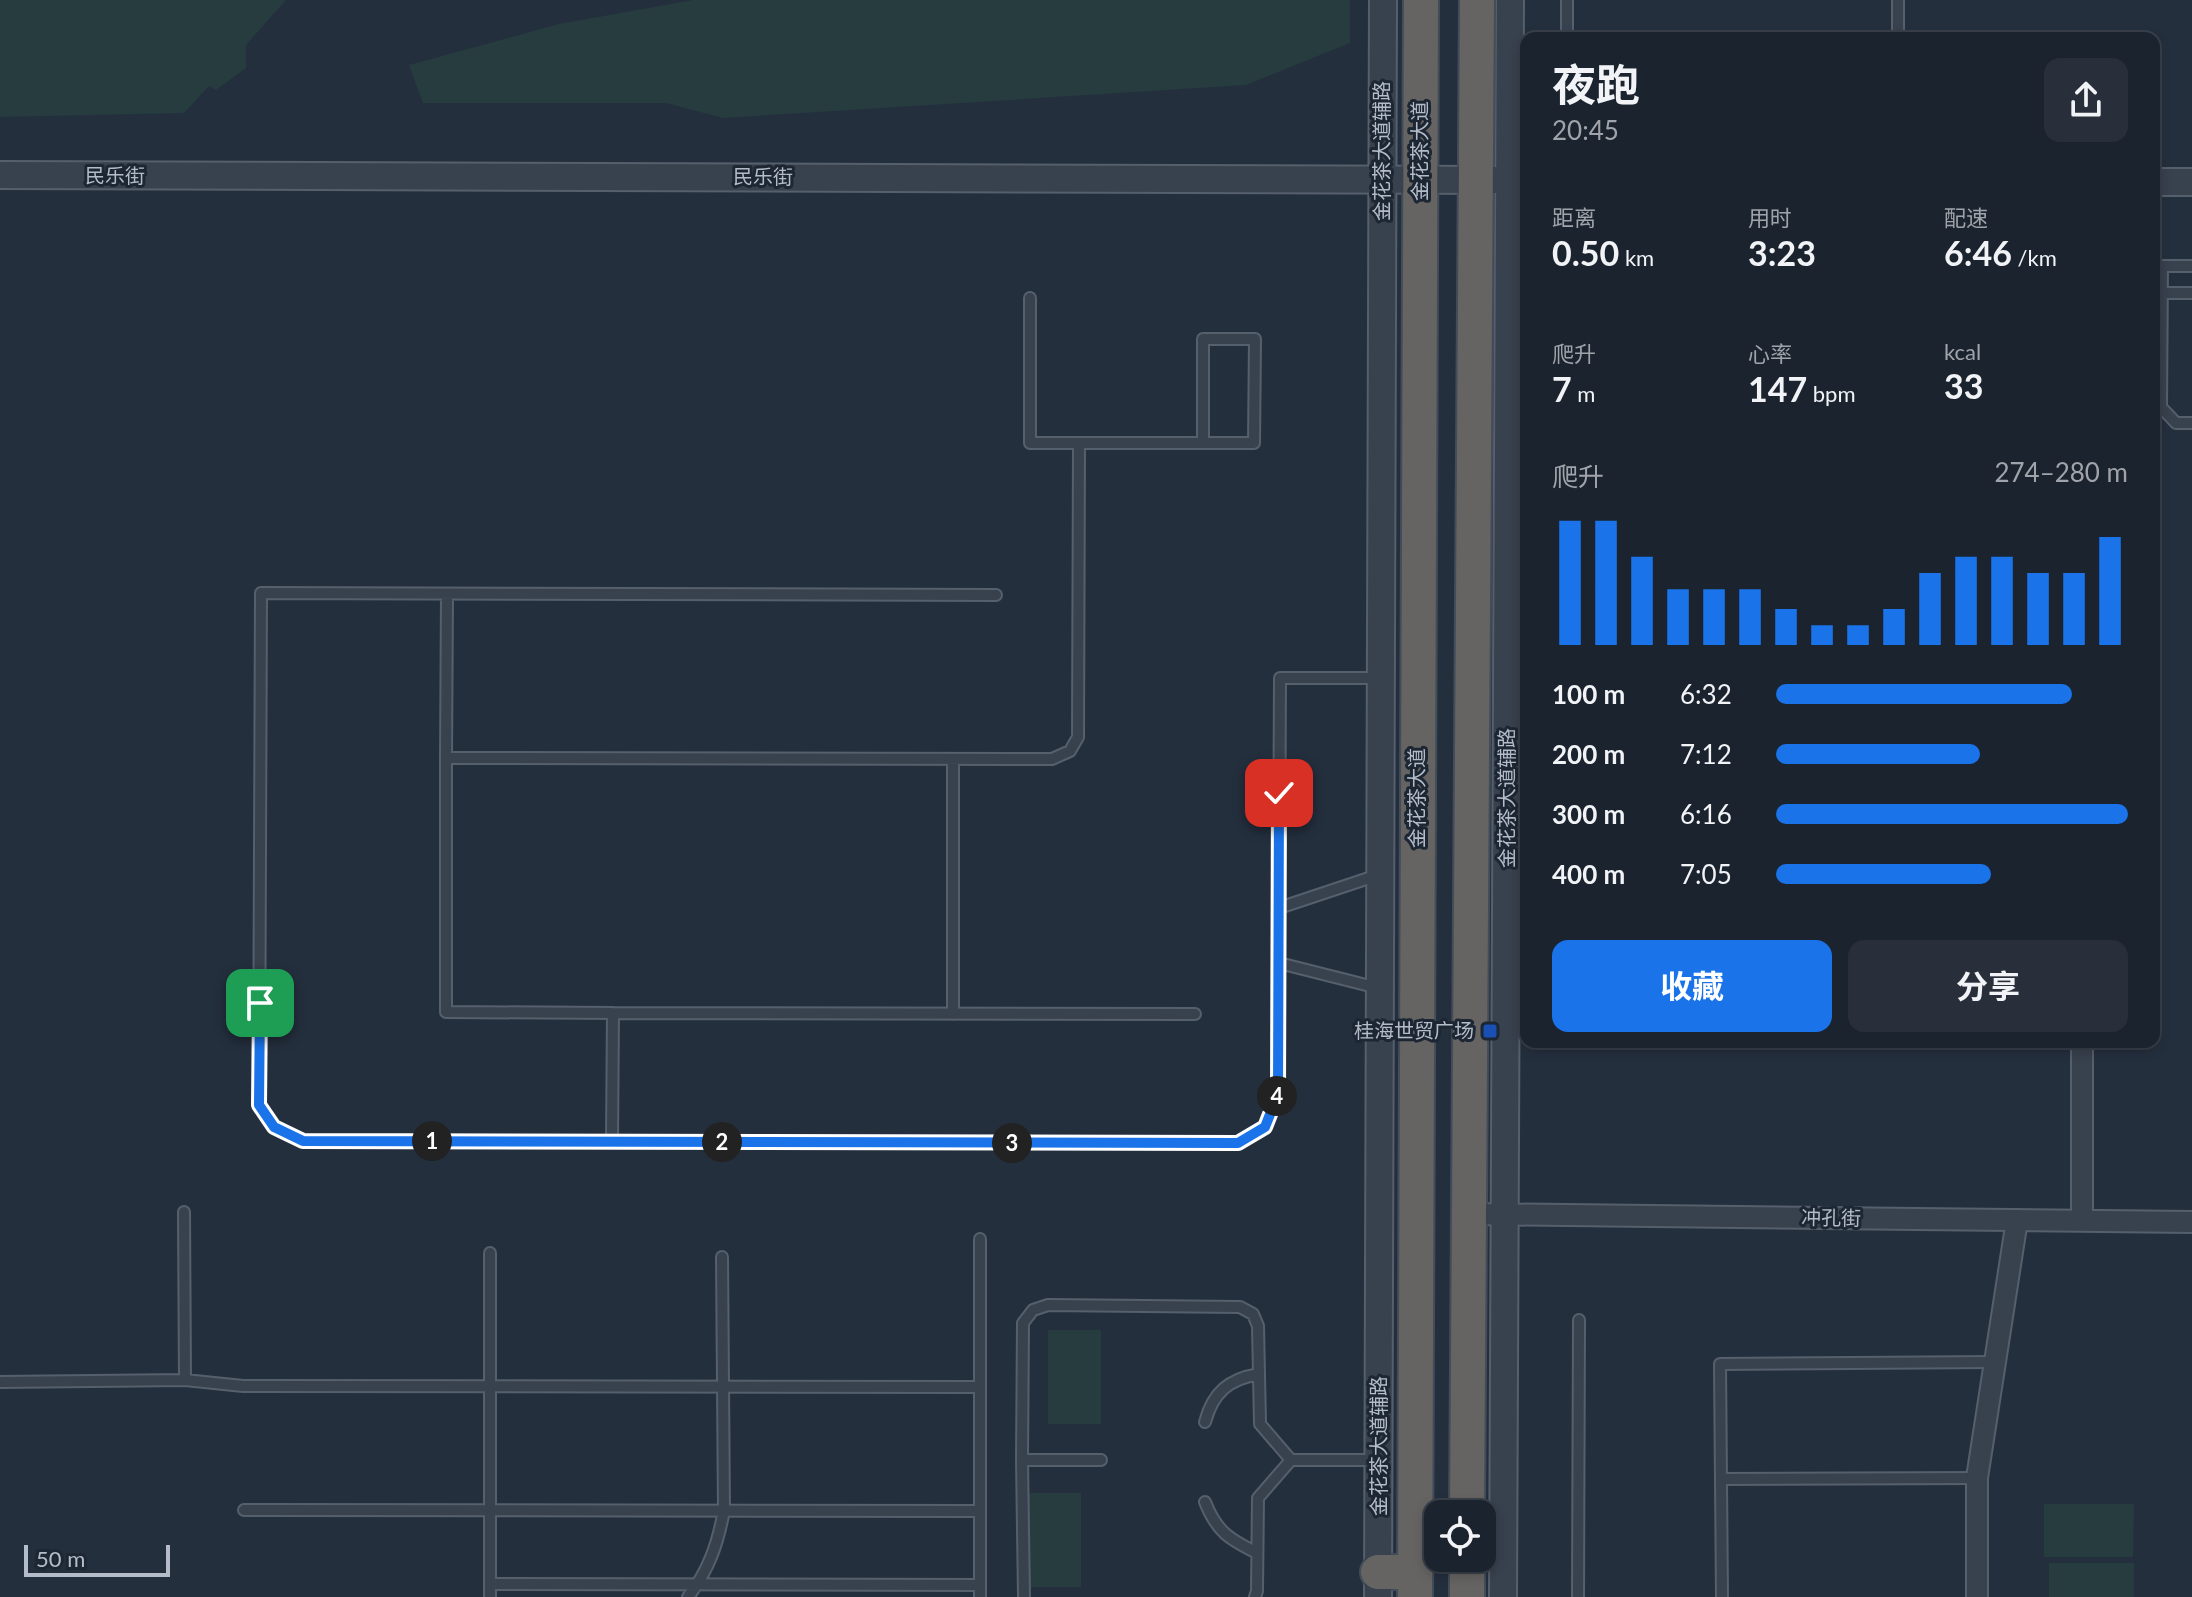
<!DOCTYPE html>
<html lang="zh">
<head>
<meta charset="utf-8">
<style>
	:root { --surface:#1b232e; --page:#282f3a; --text:#f1f3f6; --muted:#a0a4aa; --line:#39404a; --accent:#1a73e8 }
	body { margin:0; font-family:Lato,"Noto Sans SC",sans-serif; background:var(--page); color:var(--text); height:100vh; display:flex; flex-direction:column; font-size:30px; white-space:nowrap }
	* { box-sizing:border-box; margin:0 }
	p { font-size:26px; color:var(--muted) }
	.icon { flex:none; width:44px; height:44px; fill:none; stroke:currentColor; stroke-width:2; stroke-linecap:round; stroke-linejoin:round }
	.map { position:relative; flex:1; overflow:hidden }
	.details { position:absolute; left:1520px; top:32px; width:640px; height:1016px; display:flex; flex-direction:column; background:var(--surface); border-radius:16px; box-shadow:0 4px 12px #0003,0 0 0 2px var(--line) }
	.details>* { flex:none }
	.controls { position:absolute; left:1424px; top:1500px; display:grid; gap:16px }
	.controls a { display:grid; place-items:center; width:72px; height:72px; border-radius:16px; background:var(--surface); box-shadow:0 4px 12px #0003,0 0 0 2px var(--line); font-size:40px }
	.scale { position:absolute; left:24px; bottom:20px; width:146px; box-sizing:border-box; padding-left:8px; border:4px solid #b4bcc9; border-top:0; font-size:22px; line-height:28px; white-space:nowrap; color:#b4bcc9; -webkit-text-stroke:6px #1d2633; paint-order:stroke }
	.pin { position:absolute; display:grid; place-items:center; width:68px; height:68px; color:#fff; margin:-34px; border-radius:16px; box-shadow:0 4px 12px #0006 }
	.km { position:absolute; width:40px; height:40px; margin:-20px; border-radius:50%; background:#222; color:#fff; font-size:22px; line-height:40px; text-align:center }
	.round { display:grid; place-items:center; flex:none; width:84px; height:84px; border-radius:16px; background:var(--page) }
	.head { display:flex; align-items:center; justify-content:space-between; height:136px; padding:0 32px }
	h1 { font-size:44px; font-weight:700; line-height:60px }
	.figures { display:grid; grid-template-columns:repeat(3,1fr); gap:12px; height:136px; padding:8px 32px }
	.figures div { display:grid; align-content:center }
	.figures b { font-size:34px; font-weight:700 }
	.figures small { font-size:22px; font-weight:400 }
	.figures p { font-size:22px }
	.chart { height:224px; padding:16px 32px }
	.chart p { display:flex; justify-content:space-between }
	.chart svg { width:100%; height:144px; margin-top:8px; stroke:var(--accent); stroke-width:6 }
	.cta { display:flex; gap:16px; margin-top:auto; padding:16px 32px }
	.cta a { flex:1; height:92px; border-radius:16px; background:var(--accent); color:#fff; font-size:32px; font-weight:700; line-height:92px; text-align:center }
	.cta a+a { background:var(--page); color:var(--text) }
	ul { padding:0 32px; list-style:none; font-size:26px }
	li { display:grid; grid-template-columns:128px 96px 1fr; align-items:center; height:60px }
	li i { height:20px; border-radius:10px; background:var(--accent) }
	.map>svg:first-child { display:block }
	.green { fill:#263c3f }
	.lines { fill:none; stroke-linecap:round; stroke-linejoin:round }
	.service-casing { stroke:#565f6c; stroke-width:14 }
	.minor-casing { stroke:#565f6c; stroke-width:24 }
	.tertiary-casing { stroke:#565f6c; stroke-width:30 }
	.trunk-casing { stroke:#434c59; stroke-width:38 }
	.service { stroke:#38414e; stroke-width:10 }
	.minor { stroke:#38414e; stroke-width:20 }
	.tertiary { stroke:#38414e; stroke-width:26 }
	.trunk { stroke:#656462; stroke-width:34 }
	.route-casing { stroke:#fff; stroke-width:16 }
	.route { stroke:#1a73e8; stroke-width:10 }
	.transit-dot { fill:#1a4fb4; stroke:#1d2633; stroke-width:3 }
	.labels { text-anchor:middle; stroke-width:6; stroke-linejoin:round; paint-order:stroke }
	.street-label { font-size:20px; fill:#b4bcc9; stroke:#1d2633 }
	.poi-label { font-size:20px; fill:#b4bcc9; stroke:#1d2633; text-anchor:end }
</style>
</head>
<body>
<div class="map">
<svg width="2192" height="1597" viewBox="0 0 2192 1597">
	<rect width="100%" height="100%" fill="#242f3e"/>
	<path class="green" d="M0 0H286L246 45V68L216 90 209 86 184 113 0 117Z
		M693 0H1350V43L1246 85 723 118 666 103H423L409 65 559 24Z
		M1048 1330H1101V1424H1048Z
		M1028 1493H1081V1587H1028Z
		M2044 1504H2134L2133 1557H2044Z
		M2049 1563H2134V1597H2049Z"/>
	<g class="lines">
		<defs>
			<path id="service" d="M1567 0V38
				M1898 38V0
				M2192 266H2162L2161 407 2176 423H2192
				M2161 293H2192
				M1030 298V443H1254L1255 339H1203V443
				M447 594 446 758 1052 759 1070 751 1078 737 1079 443
				M996 595 261 593 259 1105 274 1127 303 1141 1238 1143 1265 1127 1278 1094 1280 678H1379
				M446 758V1012L613 1013 612 1142
				M1279 908 1378 875
				M1279 963 1378 988
				M613 1013 1195 1014
				M953 1014V759
				M185 1380 243 1386 980 1387
				M0 1382 185 1380 184 1212
				M1205 1422C1213 1392 1229 1379 1259 1374
				M1022 1460H1101
				M1291 1460H1376
				M1721 1479 1977 1478
				M1205 1502C1217 1532 1229 1539 1257 1553
				M244 1510 980 1511
				M490 1584 980 1585
				M490 1597V1253
				M688 1597C709 1570 718 1543 724 1510L722 1257
				M980 1597V1239
				M1024 1597 1022 1460 1023 1323 1033 1310 1048 1305 1240 1307 1253 1314 1258 1326 1260 1424 1291 1460 1258 1498 1257 1591 1255 1597
				M1578 1597 1579 1320
				M1722 1597 1720 1364 1995 1362"/>
			<path id="minor" d="M1469 1214 2192 1222
				M2082 1221V1042
				M1977 1597V1478L2017 1220"/>
			<path id="tertiary" d="M0 175 1494 180
				M2154 182H2192
				M1378 1597 1383 0
				M1503 1597 1510 0"/>
			<path id="trunk" d="M1467 1514 1477 0
				M1378 1572H1415
				M1415 1597 1421 0
				M1467 1597V1558"/>
		</defs>
		<use href="#service" class="service-casing"/>
		<use href="#minor" class="minor-casing"/>
		<use href="#tertiary" class="tertiary-casing"/>
		<use href="#trunk" class="trunk-casing"/>
		<use href="#service" class="service"/>
		<use href="#minor" class="minor"/>
		<use href="#tertiary" class="tertiary"/>
		<use href="#trunk" class="trunk"/>
	</g>
	<g class="lines">
		<defs>
			<path id="route" d="M260 1003 259 1105 274 1127 303 1141 1238 1143 1265 1127 1278 1094 1279 793"/>
		</defs>
		<use href="#route" class="route-casing"/>
		<use href="#route" class="route"/>
	</g>
	<rect class="transit-dot" x="1482" y="1023" width="16" height="16" rx="4"/>
	<g class="labels">
		<g class="street-label">
			<text transform="translate(1382 151) rotate(-90)" y="7">金花茶大道辅路</text>
			<text transform="translate(1420 151) rotate(-90)" y="7">金花茶大道</text>
			<text x="115" y="183">民乐街</text>
			<text x="763" y="184">民乐街</text>
			<text transform="translate(1417 798) rotate(-90)" y="7">金花茶大道</text>
			<text transform="translate(1507 798) rotate(-90)" y="7">金花茶大道辅路</text>
			<text transform="translate(1831 1218) rotate(1)" y="7">冲孔街</text>
			<text transform="translate(1379 1446) rotate(-90)" y="7">金花茶大道辅路</text>
		</g>
		<g class="poi-label">
			<text x="1474" y="1038">桂海世贸广场</text>
		</g>
	</g>
</svg>
<div class="controls">
<a><svg class="icon" aria-label="locate" viewBox="0 0 24 24"><circle cx="12" cy="12" r="6"/><path d="M12 2v4M12 18v4M2 12h4M18 12h4"/></svg></a>
</div>
<div class="scale">50 m</div>
<div class="pin" style="left:260px;top:1003px;background:#1e9e55"><svg class="icon" aria-label="arrive" viewBox="0 0 24 24"><path d="M6 21V4h12l-3 4 3 4H6"/></svg></div>
<div class="pin" style="left:1279px;top:793px;background:#d93025"><svg class="icon" aria-label="check" viewBox="0 0 24 24"><path d="M5 12l5 5 9-10"/></svg></div>
<b class="km" style="left:432px;top:1141px">1</b>
<b class="km" style="left:722px;top:1142px">2</b>
<b class="km" style="left:1012px;top:1143px">3</b>
<b class="km" style="left:1277px;top:1096px">4</b>
<section class="details">
<div class="head"><div><h1>夜跑</h1><p>20:45</p></div><a class="round"><svg class="icon" aria-label="share" viewBox="0 0 24 24"><path d="M12 15V3M7 8l5-5 5 5M5 13v7h14v-7"/></svg></a></div>
<div class="figures">
<div><p>距离</p><b>0.50<small> km</small></b></div>
<div><p>用时</p><b>3:23</b></div>
<div><p>配速</p><b>6:46<small> /km</small></b></div>
</div>
<div class="figures">
<div><p>爬升</p><b>7<small> m</small></b></div>
<div><p>心率</p><b>147<small> bpm</small></b></div>
<div><p>kcal</p><b>33</b></div>
</div>
<div class="chart"><p><span>爬升</span>274–280 m</p>
<svg viewBox="0 0 160 44" preserveAspectRatio="none"><path d="M5 44V6M15 44V6M25 44V17M35 44V27M45 44V27M55 44V27M65 44V33M75 44V38M85 44V38M95 44V33M105 44V22M115 44V17M125 44V17M135 44V22M145 44V22M155 44V11"/></svg>
</div>
<ul>
<li><b>100 m</b>6:32<i style="width:84%"></i></li>
<li><b>200 m</b>7:12<i style="width:58%"></i></li>
<li><b>300 m</b>6:16<i style="width:100%"></i></li>
<li><b>400 m</b>7:05<i style="width:61%"></i></li>
</ul>
<div class="cta"><a>收藏</a><a>分享</a></div>
</section>
</div>
</body>
</html>
